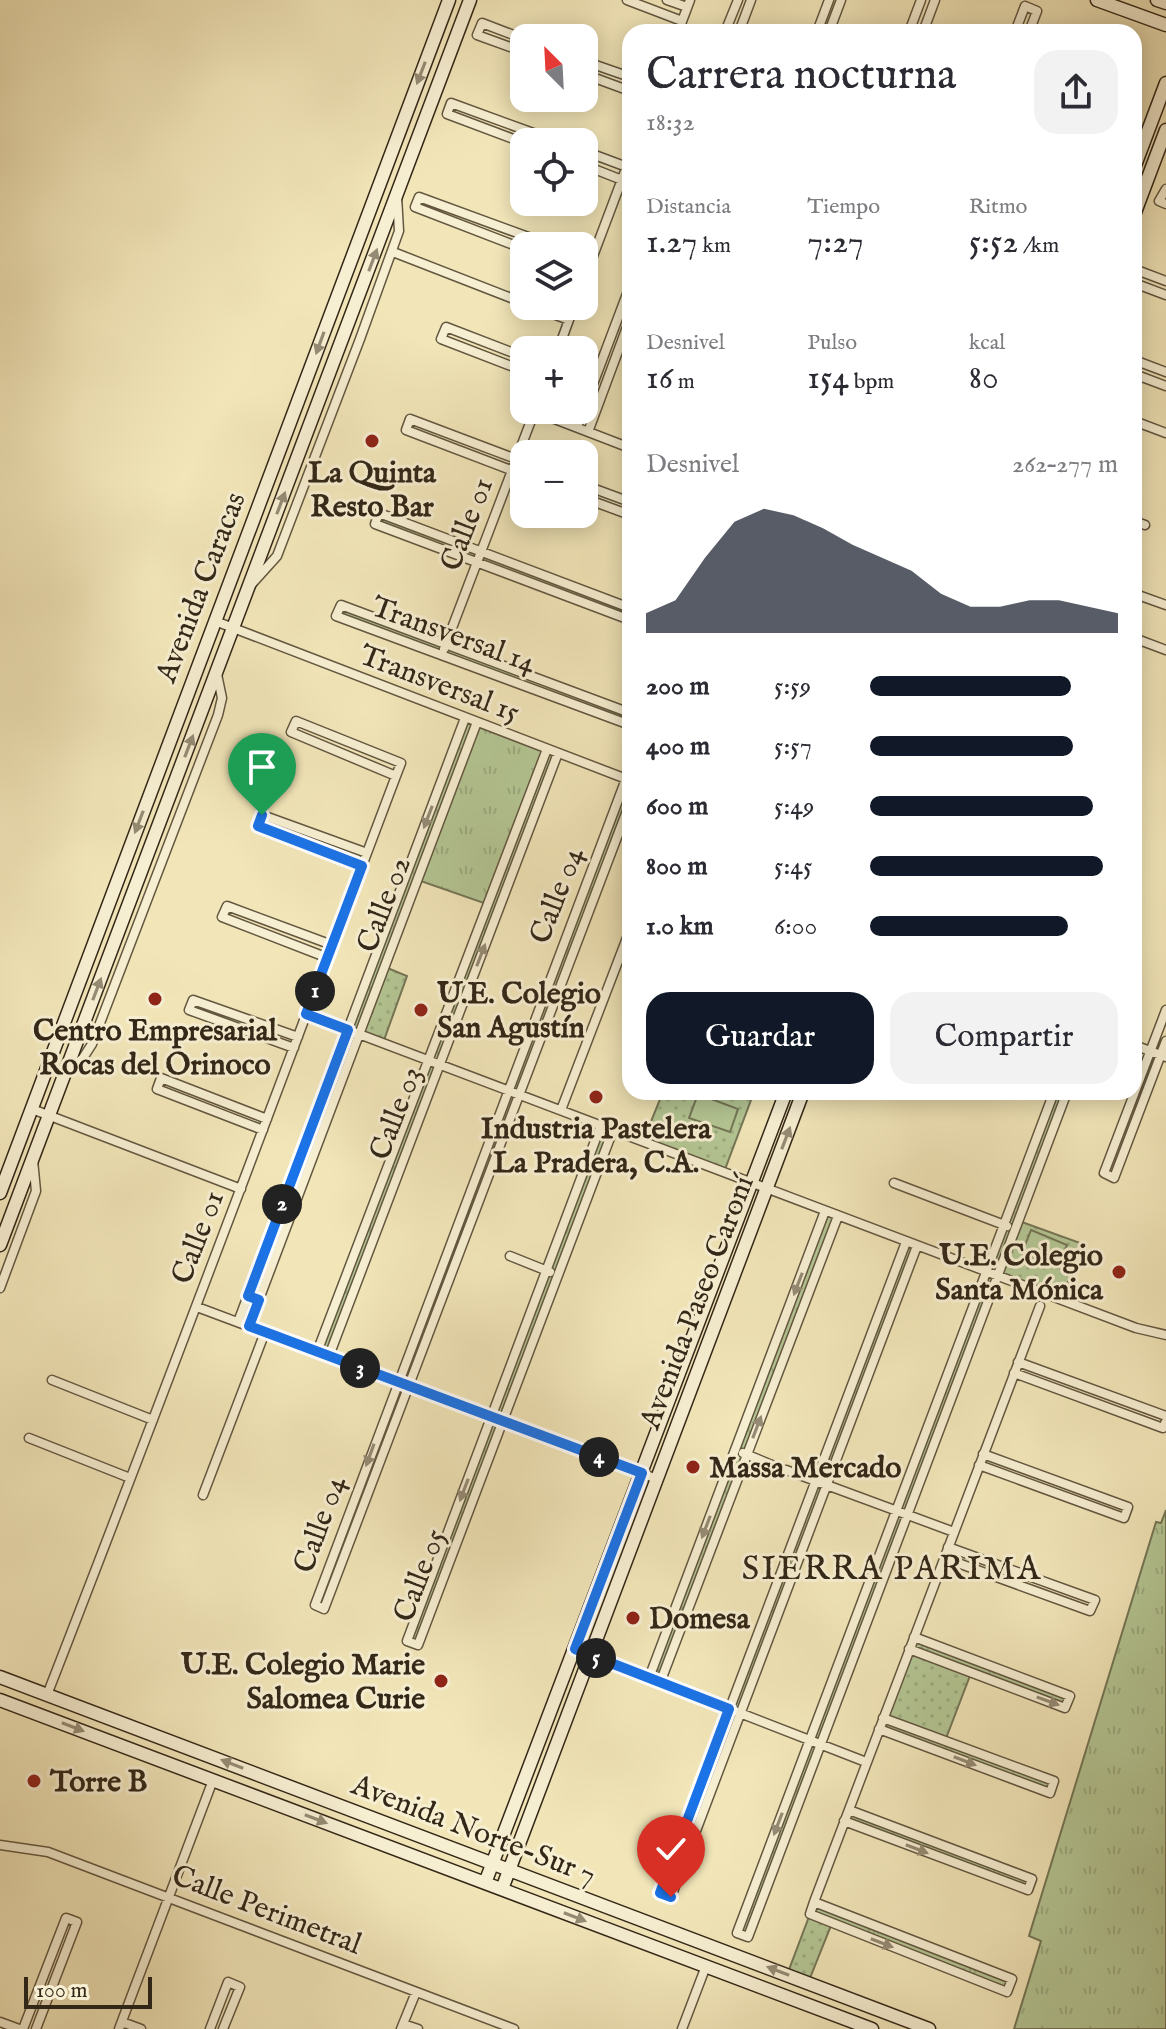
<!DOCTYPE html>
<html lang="es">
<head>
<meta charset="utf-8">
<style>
	:root { --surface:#fff; --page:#f2f2f3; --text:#2b2b33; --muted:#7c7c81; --accent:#111827 }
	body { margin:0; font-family:"IM FELL English",serif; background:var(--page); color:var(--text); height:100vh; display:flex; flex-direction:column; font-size:30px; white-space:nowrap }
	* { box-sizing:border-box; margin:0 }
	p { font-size:26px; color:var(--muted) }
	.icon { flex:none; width:44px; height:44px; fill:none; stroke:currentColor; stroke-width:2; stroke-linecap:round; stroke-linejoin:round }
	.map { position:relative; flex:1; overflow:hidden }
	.sheet { position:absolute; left:622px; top:24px; width:520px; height:1076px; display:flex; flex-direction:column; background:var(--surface); border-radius:24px; box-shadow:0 4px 20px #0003 }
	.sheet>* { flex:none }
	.needle { width:52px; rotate:336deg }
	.tools { position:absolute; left:510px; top:24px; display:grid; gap:16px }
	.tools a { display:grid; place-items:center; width:88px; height:88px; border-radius:16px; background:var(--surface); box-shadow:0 4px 20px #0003; font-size:40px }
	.scale { position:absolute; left:24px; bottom:20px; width:128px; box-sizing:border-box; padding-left:8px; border:4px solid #332718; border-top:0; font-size:22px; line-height:28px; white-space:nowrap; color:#332718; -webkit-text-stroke:6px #f7efd2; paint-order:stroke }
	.pin { position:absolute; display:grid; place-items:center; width:68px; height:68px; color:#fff; margin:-82px -34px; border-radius:50% 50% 50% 0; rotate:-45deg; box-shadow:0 0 8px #0007 }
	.pin .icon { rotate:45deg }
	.km { position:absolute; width:40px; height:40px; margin:-20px; border-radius:50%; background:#222; color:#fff; font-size:22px; line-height:40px; text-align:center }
	.round { display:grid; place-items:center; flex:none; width:84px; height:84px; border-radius:24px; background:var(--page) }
	.overview { display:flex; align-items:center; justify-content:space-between; height:136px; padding:0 24px }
	h1 { font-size:44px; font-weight:600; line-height:60px }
	.stats { display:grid; grid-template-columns:repeat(3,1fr); gap:12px; height:136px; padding:8px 24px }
	.stats div { display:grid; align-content:center }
	.stats b { font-size:34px; font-weight:600 }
	.stats small { font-size:22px; font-weight:400 }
	.stats p { font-size:22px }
	.chart { height:224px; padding:16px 24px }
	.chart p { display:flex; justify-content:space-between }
	.chart svg { width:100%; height:144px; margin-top:8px; fill:var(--accent); opacity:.7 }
	.button { display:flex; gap:16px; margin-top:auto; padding:16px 24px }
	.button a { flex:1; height:92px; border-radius:24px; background:var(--accent); color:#fff; font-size:32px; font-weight:600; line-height:92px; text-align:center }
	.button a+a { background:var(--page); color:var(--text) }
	ul { padding:0 24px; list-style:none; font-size:26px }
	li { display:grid; grid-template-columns:128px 96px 1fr; align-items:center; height:60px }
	li i { height:20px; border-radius:10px; background:var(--accent) }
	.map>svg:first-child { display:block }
	.grass { fill:url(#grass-tufts); stroke:#747656; stroke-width:2 }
	.park { fill:url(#park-dots); stroke:#747656; stroke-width:2 }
	.garden { fill:#b4c694; stroke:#747656; stroke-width:2 }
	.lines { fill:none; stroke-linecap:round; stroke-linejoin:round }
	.street-casing { stroke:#635740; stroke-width:11 }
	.secondary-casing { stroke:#332718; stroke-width:15 }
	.street { stroke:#f7efd2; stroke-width:8 }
	.secondary { stroke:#f7efd2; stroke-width:12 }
	.oneway { fill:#958b75 }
	.route-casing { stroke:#fff; stroke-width:16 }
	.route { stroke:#1a73e8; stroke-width:10 }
	.poi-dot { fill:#8f2418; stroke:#f7efd2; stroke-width:3 }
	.labels { text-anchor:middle; stroke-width:6; stroke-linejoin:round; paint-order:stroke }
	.poi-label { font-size:30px; font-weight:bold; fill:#332718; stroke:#f7efd2; text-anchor:start }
	.street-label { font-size:30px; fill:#332718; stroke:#f7efd2 }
	.quarter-label { font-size:34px; letter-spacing:2px; fill:#332718; stroke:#f7efd2 }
</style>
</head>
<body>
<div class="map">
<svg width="1166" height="2029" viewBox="0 0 1166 2029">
	<defs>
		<pattern id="grass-tufts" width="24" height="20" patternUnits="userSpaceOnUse" patternTransform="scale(2)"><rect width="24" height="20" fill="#b4c694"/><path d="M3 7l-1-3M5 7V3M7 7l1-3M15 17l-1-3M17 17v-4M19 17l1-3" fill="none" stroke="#9baa7f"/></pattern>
		<pattern id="park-dots" width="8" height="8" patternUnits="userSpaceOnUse" patternTransform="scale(2)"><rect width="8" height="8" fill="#b4c694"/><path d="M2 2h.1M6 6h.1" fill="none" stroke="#9baa7f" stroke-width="1.8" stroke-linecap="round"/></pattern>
	</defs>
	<rect width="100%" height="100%" fill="#f2e6b9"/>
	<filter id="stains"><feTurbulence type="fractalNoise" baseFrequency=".0025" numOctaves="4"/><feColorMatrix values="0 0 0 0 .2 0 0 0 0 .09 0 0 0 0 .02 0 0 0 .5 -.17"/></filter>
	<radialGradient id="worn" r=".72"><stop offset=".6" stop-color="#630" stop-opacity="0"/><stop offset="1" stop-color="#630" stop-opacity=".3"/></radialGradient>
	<path class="grass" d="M379 513 630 608V620L375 524Z
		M341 605 630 713V725L336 616Z
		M465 718 558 753 329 1356 317 1352 487 904 418 880 249 1327 238 1322Z
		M626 779 630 780V803L324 1609 315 1605Z
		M1054 1092H1067L748 1937 737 1933Z
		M601 1125 613 1130 418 1645 407 1641Z
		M825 1211 838 1216 660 1683 649 1678Z
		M906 1242 917 1246 671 1897 660 1893Z
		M1166 1510V2029H1014L1041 1941 1029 1936 1156 1522 1161 1523Z
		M914 1637 1070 1696 1065 1708 909 1649Z
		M883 1718 1054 1781 1050 1793 879 1729Z
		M849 1810 1032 1879 1028 1890 844 1821Z
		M814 1902 1012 1979 1007 1992 810 1914Z"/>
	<path class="park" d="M385 967 407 976 383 1043 359 1034Z
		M663 1092H754L724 1172 643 1141Z
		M1019 1221 1083 1244 1061 1300 998 1276Z
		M909 1649 971 1673 945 1741 883 1718Z
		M810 1914 832 1923 808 1983 787 1975Z"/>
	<path class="garden" d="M698 1094 738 1109 730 1132 689 1118Z
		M1031 1230 1067 1245 1057 1268 1022 1253Z"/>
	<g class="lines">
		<defs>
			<path id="street" d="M627 0 682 21
				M667 0 687 7
				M678 32 690 0
				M725 32 738 0
				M739 32 751 0
				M817 32 829 0
				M829 32 841 0
				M909 32 921 0
				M923 32 935 0
				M1015 32 1025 6 1037 11 1029 32
				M524 39 482 23 477 35 524 52
				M584 61 630 77
				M584 74 630 91
				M524 143 447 114 451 103 558 142
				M584 151 627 167
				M584 165 622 180
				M1166 189 1159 201 1166 204
				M524 249 415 207 419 197 553 246
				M393 252 524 303
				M1134 269 1166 281
				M584 280 630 158
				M1134 283 1166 295
				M532 306 569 320
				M558 350 574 306
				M524 357 446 327 441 339 524 371
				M1134 360 1166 372
				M1134 374 1166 386
				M584 408 630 286
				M534 411 630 448
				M1134 421 1166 433
				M577 427 583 410
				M588 432 630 319
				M524 462 410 419 406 430 524 475
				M584 485 630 502
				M584 498 630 515
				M1134 521 1145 525
				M250 586 277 556 360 339 399 231 397 196
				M1138 595 1166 605
				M630 608 379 513 375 524 630 620
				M215 621 629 780
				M1134 638 1166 650
				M444 649 535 410
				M630 713 341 605 336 616 630 725
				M626 779 315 1605 324 1609 630 803
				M362 866 258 826 262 815 367 853
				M328 958 222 917 227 906 332 945
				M1166 1010 1104 1173 1114 1178 1166 1041
				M306 1014 1136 1328 1166 1335
				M1134 1045 1166 1057
				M294 1048 189 1010 193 1000 298 1037
				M66 1072 83 1058 92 1044 218 715 222 698 217 674
				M1054 1092 737 1933 748 1937 1067 1092
				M32 1109 241 1189
				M561 1110 630 930
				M601 1125 407 1641 418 1645 613 1130
				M263 1130 157 1089 161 1078 267 1119
				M894 1183 1007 1226
				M906 1242 660 1893 671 1897 917 1246
				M510 1256 550 1272
				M0 1288 36 1191 33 1160
				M197 1307 657 1479
				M238 1322 465 718
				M249 1326 477 722
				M317 1352 547 749
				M329 1356 558 753
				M1018 1362 1166 1416
				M1014 1373 1163 1428 1166 1421
				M52 1380 153 1420
				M29 1438 130 1478
				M743 1453 772 1465
				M979 1465 1124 1518 1128 1507 983 1454
				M786 1470 954 1532
				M203 1495 265 1332
				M944 1558 1090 1611 1095 1600 948 1547
				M575 1649 866 1762
				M909 1649 1065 1708 1070 1696 914 1637
				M649 1678 825 1211
				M660 1683 838 1216
				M47 1695C166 1390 280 1083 396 776L401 763 296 721 291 732 396 776
				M879 1729 1050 1793 1054 1781 883 1718
				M844 1821 1028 1890 1032 1879 849 1810
				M0 1845 48 1852 514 2029
				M814 1902 1012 1979 1007 1992 810 1914 814 1902 1040 1306
				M0 2022 19 2029
				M122 2022 141 2029
				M403 2024 418 2029
				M23 2029 66 1918 77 1922 36 2029
				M119 2029 213 1780
				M210 2029 228 1982 240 1987 223 2029
				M401 2029 416 1992
				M682 2029 706 1966"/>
			<path id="secondary" d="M1097 0 1166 25
				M1157 0 1166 3
				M1134 168 1166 83
				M1134 215 1166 130
				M0 1193 449 0
				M0 1245 470 0
				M0 1677 929 2029
				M0 1700 872 2029
				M485 1883 786 1092
				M502 1889 803 1092"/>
		</defs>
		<use href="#street" class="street-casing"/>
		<use href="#secondary" class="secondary-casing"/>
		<use href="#street" class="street"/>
		<use href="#secondary" class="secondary"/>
	</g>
	<defs><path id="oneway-solid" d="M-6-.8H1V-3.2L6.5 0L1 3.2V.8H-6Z" transform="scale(2)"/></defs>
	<g class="oneway">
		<use href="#oneway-solid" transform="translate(421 73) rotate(111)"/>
		<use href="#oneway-solid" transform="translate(373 260) rotate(-69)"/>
		<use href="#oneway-solid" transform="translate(320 343) rotate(110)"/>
		<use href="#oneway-solid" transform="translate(281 503) rotate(-69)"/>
		<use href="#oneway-solid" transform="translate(189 746) rotate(-69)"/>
		<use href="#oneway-solid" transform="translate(428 817) rotate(111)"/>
		<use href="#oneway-solid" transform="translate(139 822) rotate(111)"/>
		<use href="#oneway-solid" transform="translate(481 955) rotate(-69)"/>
		<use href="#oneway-solid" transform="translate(97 989) rotate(-69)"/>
		<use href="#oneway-solid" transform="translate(786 1138) rotate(-69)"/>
		<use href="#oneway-solid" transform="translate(798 1284) rotate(111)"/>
		<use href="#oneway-solid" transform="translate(757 1427) rotate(-69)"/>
		<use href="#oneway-solid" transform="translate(370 1455) rotate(110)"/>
		<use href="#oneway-solid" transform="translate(464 1490) rotate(111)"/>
		<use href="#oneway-solid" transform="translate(706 1527) rotate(111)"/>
		<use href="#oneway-solid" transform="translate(1048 1701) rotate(20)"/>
		<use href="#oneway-solid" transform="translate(73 1727) rotate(21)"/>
		<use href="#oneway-solid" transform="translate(965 1761) rotate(21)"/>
		<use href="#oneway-solid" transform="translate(232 1764) rotate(-159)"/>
		<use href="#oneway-solid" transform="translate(316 1819) rotate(21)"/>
		<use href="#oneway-solid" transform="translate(778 1824) rotate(111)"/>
		<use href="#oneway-solid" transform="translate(917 1849) rotate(21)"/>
		<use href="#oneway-solid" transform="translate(575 1917) rotate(21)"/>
		<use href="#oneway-solid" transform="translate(882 1943) rotate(21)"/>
		<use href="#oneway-solid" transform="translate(778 1971) rotate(-159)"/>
	</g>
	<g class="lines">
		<defs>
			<path id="route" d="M262 815 258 826 362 866 306 1014 348 1030 248 1296 259 1300 249 1326 642 1473 575 1649 729 1709 660 1893 671 1897"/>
		</defs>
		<use href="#route" class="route-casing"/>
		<use href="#route" class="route"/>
	</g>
	<g class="poi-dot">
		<circle cx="372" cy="441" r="8"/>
		<circle cx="155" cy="999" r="8"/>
		<circle cx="421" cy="1010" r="8"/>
		<circle cx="596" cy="1097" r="8"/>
		<circle cx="1119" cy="1272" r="8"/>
		<circle cx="693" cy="1467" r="8"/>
		<circle cx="633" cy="1618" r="8"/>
		<circle cx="441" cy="1681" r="8"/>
		<circle cx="34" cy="1781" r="8"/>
	</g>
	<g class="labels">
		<g class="poi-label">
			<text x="372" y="482" text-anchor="middle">La Quinta<tspan x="372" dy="34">Resto Bar</tspan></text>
			<text x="437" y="1003">U.E. Colegio<tspan x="437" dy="34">San Agustín</tspan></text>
			<text x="155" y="1040" text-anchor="middle">Centro Empresarial<tspan x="155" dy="34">Rocas del Orinoco</tspan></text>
			<text x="596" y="1138" text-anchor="middle">Industria Pastelera<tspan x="596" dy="34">La Pradera, C.A.</tspan></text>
			<text x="1103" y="1265" text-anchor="end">U.E. Colegio<tspan x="1103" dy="34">Santa Mónica</tspan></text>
			<text x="709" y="1477">Massa Mercado</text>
			<text x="649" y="1628">Domesa</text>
			<text x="425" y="1674" text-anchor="end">U.E. Colegio Marie<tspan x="425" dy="34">Salomea Curie</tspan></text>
			<text x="50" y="1791">Torre B</text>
		</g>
		<g class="street-label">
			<text transform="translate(466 524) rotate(-69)" y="10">Calle 01</text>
			<text transform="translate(200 587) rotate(-69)" y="10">Avenida Caracas</text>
			<text transform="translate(454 634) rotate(20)" y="10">Transversal 14</text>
			<text transform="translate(440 683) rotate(21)" y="10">Transversal 15</text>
			<text transform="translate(556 895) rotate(-69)" y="10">Calle 04</text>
			<text transform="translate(383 904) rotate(-69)" y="10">Calle 02</text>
			<text transform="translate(395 1113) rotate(-69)" y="10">Calle 03</text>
			<text transform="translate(197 1237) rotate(-69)" y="10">Calle 01</text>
			<text transform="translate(696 1302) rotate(-69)" y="10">Avenida Paseo Caroní</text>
			<text transform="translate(319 1524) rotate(-70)" y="10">Calle 04</text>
			<text transform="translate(419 1575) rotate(-69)" y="10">Calle 05</text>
			<text transform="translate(474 1829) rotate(21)" y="10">Avenida Norte-Sur 7</text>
			<text transform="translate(267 1909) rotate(21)" y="10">Calle Perimetral</text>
		</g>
		<g class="quarter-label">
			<text x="892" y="1579">SIERRA PARIMA</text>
		</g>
	</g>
	<rect width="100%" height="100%" filter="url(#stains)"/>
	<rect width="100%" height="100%" fill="url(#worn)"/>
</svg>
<div class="tools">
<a><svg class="needle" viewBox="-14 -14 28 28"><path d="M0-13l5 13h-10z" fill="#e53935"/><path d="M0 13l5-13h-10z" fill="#7c7c81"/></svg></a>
<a><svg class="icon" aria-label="locate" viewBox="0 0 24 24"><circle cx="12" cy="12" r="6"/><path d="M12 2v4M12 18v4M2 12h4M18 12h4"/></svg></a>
<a><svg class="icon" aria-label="layers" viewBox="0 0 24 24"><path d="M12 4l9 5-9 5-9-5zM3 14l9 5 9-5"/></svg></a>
<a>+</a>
<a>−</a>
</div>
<div class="scale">100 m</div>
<div class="pin" style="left:262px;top:815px;background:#1e9e55"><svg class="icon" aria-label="arrive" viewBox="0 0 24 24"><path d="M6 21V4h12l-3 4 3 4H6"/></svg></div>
<div class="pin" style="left:671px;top:1897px;background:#d93025"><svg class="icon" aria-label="check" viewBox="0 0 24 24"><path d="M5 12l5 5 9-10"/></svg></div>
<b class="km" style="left:315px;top:991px">1</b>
<b class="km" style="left:282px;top:1204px">2</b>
<b class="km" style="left:360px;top:1368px">3</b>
<b class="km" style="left:599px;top:1457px">4</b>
<b class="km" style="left:596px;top:1658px">5</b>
<section class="sheet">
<div class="overview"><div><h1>Carrera nocturna</h1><p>18:32</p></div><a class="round"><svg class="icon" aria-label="share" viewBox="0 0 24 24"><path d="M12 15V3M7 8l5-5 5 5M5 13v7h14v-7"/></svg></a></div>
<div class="stats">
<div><p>Distancia</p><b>1.27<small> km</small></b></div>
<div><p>Tiempo</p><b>7:27</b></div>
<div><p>Ritmo</p><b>5:52<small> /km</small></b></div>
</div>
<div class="stats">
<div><p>Desnivel</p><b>16<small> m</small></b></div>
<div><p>Pulso</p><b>154<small> bpm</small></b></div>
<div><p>kcal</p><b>80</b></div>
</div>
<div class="chart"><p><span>Desnivel</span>262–277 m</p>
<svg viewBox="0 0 160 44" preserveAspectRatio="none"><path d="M0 44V38L10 34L20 21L30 10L40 6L50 8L60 12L70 17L80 21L90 25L100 32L110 36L120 36L130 34L140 34L150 36L160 38V44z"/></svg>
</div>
<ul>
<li><b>200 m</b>5:59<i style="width:81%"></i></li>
<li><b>400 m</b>5:57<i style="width:82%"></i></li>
<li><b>600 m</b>5:49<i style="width:90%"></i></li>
<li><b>800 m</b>5:45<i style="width:94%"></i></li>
<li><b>1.0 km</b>6:00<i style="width:80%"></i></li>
</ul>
<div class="button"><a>Guardar</a><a>Compartir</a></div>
</section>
</div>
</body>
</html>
